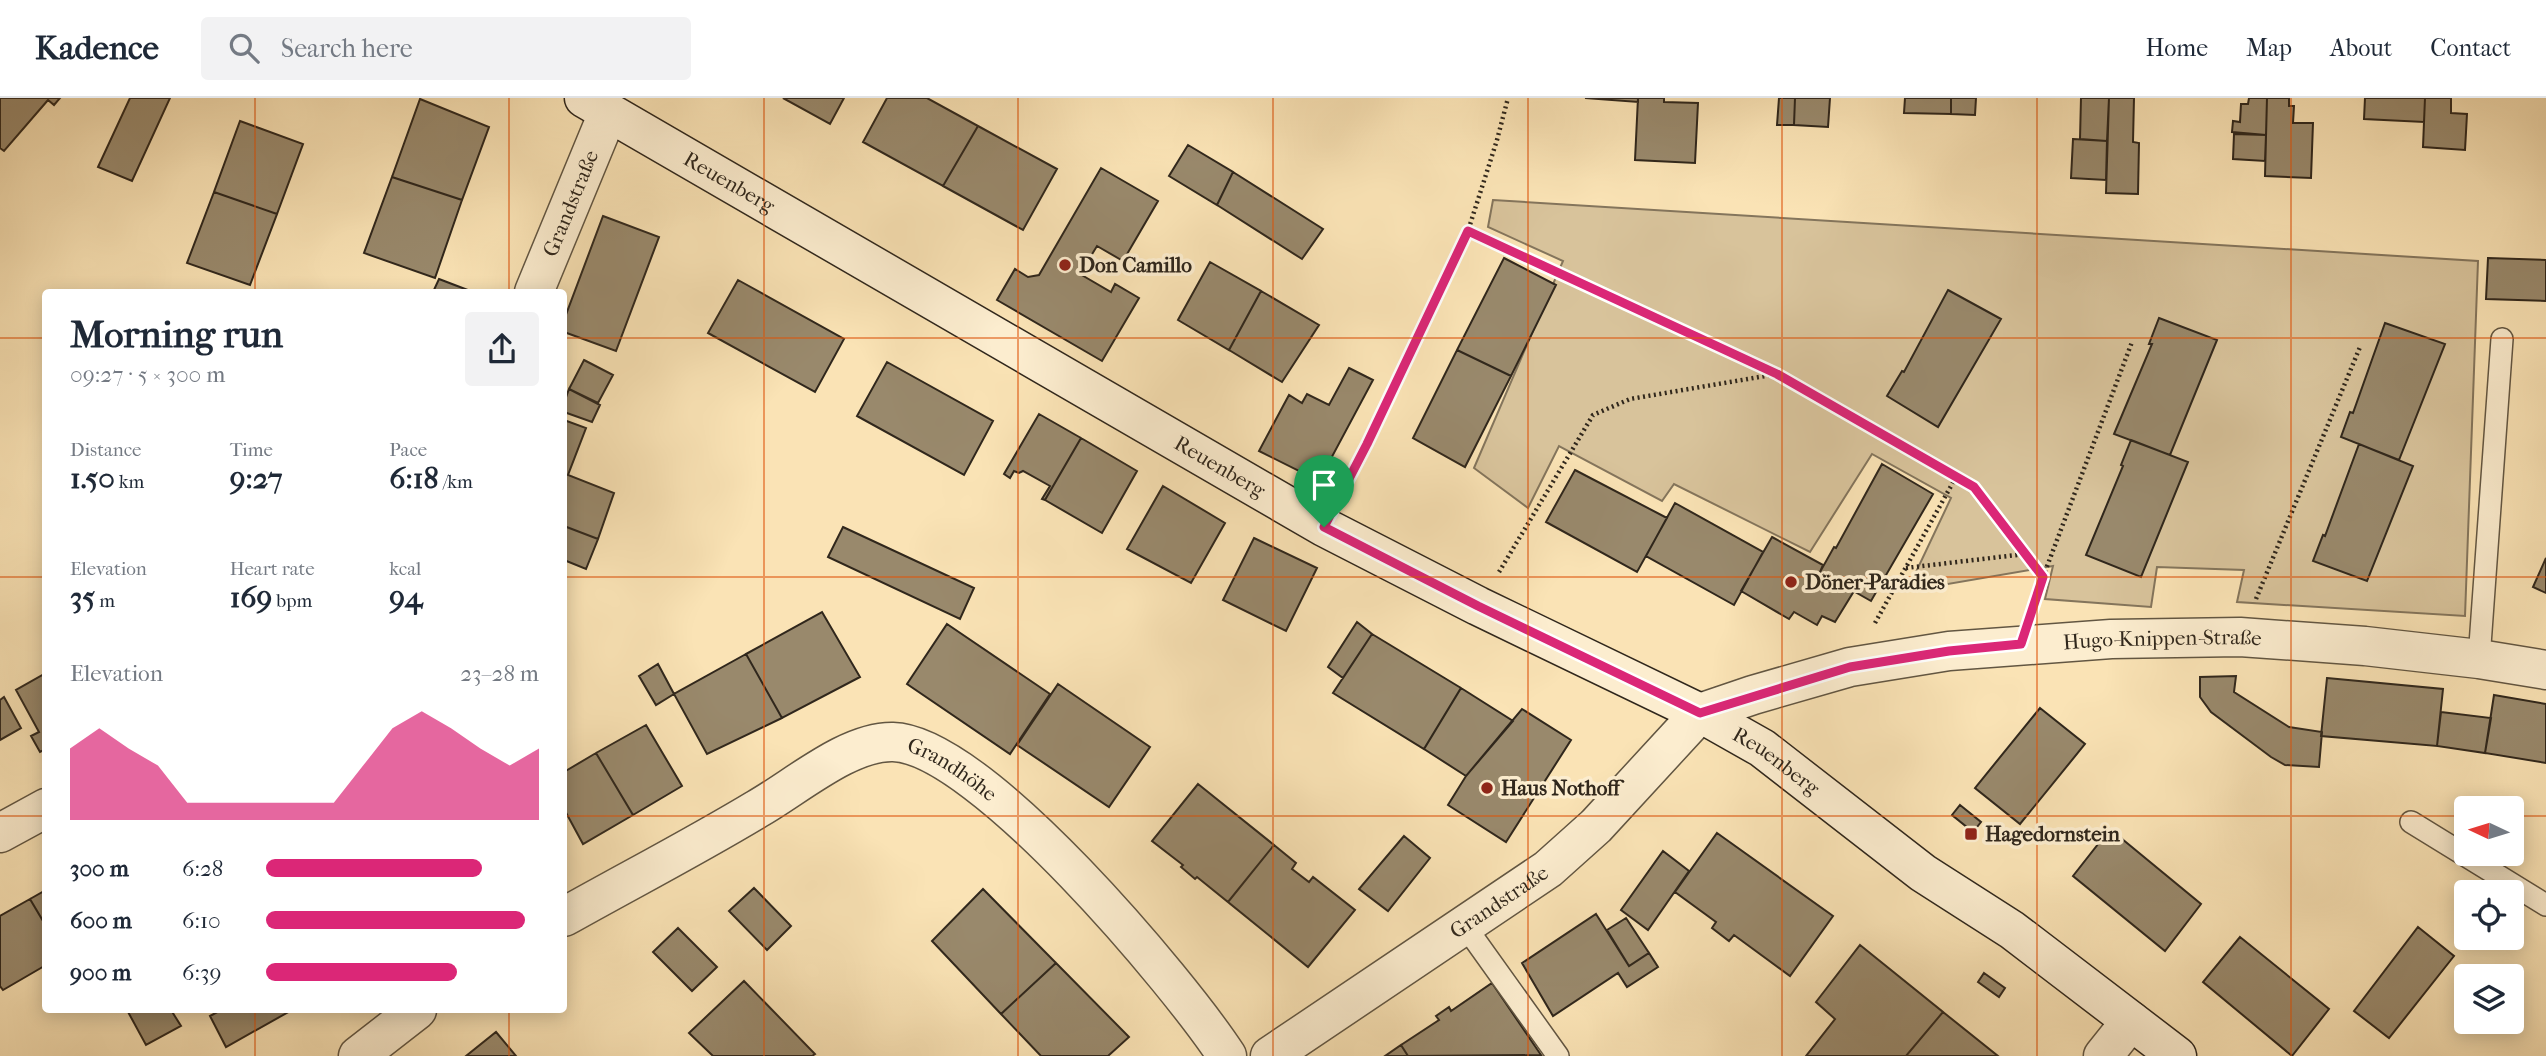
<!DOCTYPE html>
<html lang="en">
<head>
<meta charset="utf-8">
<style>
	:root { --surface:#fff; --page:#f2f2f3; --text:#1f2937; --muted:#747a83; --line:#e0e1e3; --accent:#db2777 }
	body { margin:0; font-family:"IM FELL French Canon",serif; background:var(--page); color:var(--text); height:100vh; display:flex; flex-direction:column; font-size:26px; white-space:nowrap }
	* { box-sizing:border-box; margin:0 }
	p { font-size:23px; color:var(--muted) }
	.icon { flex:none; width:38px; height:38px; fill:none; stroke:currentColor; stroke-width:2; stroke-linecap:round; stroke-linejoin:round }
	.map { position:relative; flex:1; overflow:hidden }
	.sheet { position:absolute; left:42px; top:191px; width:525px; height:724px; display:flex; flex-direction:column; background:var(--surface); border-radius:7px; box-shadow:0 4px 18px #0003 }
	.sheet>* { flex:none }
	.needle { width:46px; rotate:274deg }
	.controls { position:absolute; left:2454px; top:698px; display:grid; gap:14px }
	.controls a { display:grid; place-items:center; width:70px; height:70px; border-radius:7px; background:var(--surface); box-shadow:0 4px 18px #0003; font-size:35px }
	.pin { position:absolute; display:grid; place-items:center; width:60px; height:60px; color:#fff; margin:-72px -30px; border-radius:50% 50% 50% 0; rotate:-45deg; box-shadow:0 0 7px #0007 }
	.pin .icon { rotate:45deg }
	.round { display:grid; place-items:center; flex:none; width:74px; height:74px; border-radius:7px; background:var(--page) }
	.headline { display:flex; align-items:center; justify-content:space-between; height:119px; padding:0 28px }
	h1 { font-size:38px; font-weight:700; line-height:52px }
	.metrics { display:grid; grid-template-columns:repeat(3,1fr); gap:10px; height:119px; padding:7px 28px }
	.metrics div { display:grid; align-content:center }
	.metrics b { font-size:30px; font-weight:700 }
	.metrics small { font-size:19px; font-weight:400 }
	.metrics p { font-size:19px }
	.chart { height:196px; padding:14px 28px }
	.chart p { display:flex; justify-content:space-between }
	.chart svg { width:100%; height:126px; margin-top:7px; fill:var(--accent); opacity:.7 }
	ul { padding:0 28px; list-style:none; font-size:23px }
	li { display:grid; grid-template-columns:112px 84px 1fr; align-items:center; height:52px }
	li i { height:18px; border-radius:9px; background:var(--accent) }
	header { display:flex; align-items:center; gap:42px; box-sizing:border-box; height:98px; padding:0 35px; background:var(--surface); border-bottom:2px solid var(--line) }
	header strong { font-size:33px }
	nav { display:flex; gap:38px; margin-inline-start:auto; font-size:24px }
	.search { width:490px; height:63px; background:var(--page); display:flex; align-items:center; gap:18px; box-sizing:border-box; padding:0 24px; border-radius:7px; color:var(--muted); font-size:26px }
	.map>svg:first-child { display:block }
	.green { fill:#d8c39b; stroke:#84755c; stroke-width:2 }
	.building { fill:#99896c; stroke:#30271c; stroke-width:2 }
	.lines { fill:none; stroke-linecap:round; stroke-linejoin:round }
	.service-casing { stroke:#625642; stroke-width:24 }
	.minor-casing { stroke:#625642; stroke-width:41 }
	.secondary-casing { stroke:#30271c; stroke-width:41 }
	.path { stroke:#30271c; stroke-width:4.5; stroke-dasharray:2 3.5; stroke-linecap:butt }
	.service { stroke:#fcedcf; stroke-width:21 }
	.minor { stroke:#fcedcf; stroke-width:38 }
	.secondary { stroke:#fcedcf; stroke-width:38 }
	.route-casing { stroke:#fff; stroke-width:14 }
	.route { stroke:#db2777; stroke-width:9 }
	.grid { fill:none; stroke:#df560d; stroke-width:2; stroke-opacity:0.55 }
	.poi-dot { fill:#8f2418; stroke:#fcedcf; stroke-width:2.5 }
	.labels { text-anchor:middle; stroke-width:7; stroke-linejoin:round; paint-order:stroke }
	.street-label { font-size:21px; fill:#30271c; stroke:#fcedcf }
	.poi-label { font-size:21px; font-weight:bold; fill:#30271c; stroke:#fcedcf; text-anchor:start }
</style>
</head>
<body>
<header>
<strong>Kadence</strong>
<div class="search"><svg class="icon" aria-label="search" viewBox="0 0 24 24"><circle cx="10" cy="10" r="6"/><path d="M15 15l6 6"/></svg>Search here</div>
<nav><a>Home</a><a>Map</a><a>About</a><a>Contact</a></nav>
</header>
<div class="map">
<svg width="2546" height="958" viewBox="0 0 2546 958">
	<rect width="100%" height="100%" fill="#fae3b5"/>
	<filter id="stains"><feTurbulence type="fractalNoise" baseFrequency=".00286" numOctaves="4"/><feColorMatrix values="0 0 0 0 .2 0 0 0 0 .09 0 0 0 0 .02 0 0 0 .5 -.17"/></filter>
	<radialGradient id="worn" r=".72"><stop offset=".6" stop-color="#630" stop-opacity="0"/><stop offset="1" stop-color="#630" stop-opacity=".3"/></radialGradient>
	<path class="green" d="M1493 102 2478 163 2465 518 2237 504 2244 472 2157 469 2151 509 2045 501 2053 468 1907 493 1951 400 1872 356 1810 454 1674 386 1662 403 1559 348 1528 410 1474 370 1563 163 1488 129Z"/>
	<path class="building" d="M0 0H60L54 7 48 2 4 53 0 50Z
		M130 0H170L132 83 98 69Z
		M783 0H844L830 26Z
		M887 0H927L978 28 943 88 863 44Z
		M1585 0H1638V4Z
		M1638 0H1664V4L1698 5 1695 65 1635 62Z
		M1779 0H1795L1794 27H1777Z
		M1795 0H1830L1828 29 1794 27Z
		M1905 0H1951V16L1904 15Z
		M1951 0H1976L1975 17 1951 16Z
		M2081 0H2109L2107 43 2080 41Z
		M2109 0H2134L2133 44 2139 45 2138 96 2106 95Z
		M2249 0H2267L2266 37 2232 34 2233 23 2240 24 2241 6H2248Z
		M2267 0H2289V8H2294L2293 25H2313L2311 80 2265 78Z
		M2365 0H2425L2424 24 2364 21Z
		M2425 0H2451V15L2467 16 2465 52 2423 49Z
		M420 1 489 29 462 102 392 79Z
		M240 23 303 46 277 116 214 94Z
		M978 28 1057 71 1023 132 943 88Z
		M2234 36 2266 37 2265 63 2233 61Z
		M2073 41 2107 43 2106 82 2071 80Z
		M1188 47 1233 74 1217 107 1169 78Z
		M1101 70 1158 103 1123 163 1097 148 1080 176 1111 194 1115 186 1139 200 1102 263 997 202 1015 171 1028 179 1039 177Z
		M1233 74 1323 131 1302 161 1217 107Z
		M392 79 462 102 435 180 364 155Z
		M214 94 277 116 250 187 187 165Z
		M603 118 659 139 616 253 564 234V222Z
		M1504 160 1556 187 1511 278 1457 252Z
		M2488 160 2546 162V203L2486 201Z
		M1210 164 1261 193 1229 252 1178 222Z
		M439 181 473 194H433Z
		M738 182 844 241 815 294 708 235Z
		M1948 192 2001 221 1938 329 1887 298 1902 273 1904 274Z
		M1261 193 1319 227 1282 284 1229 252Z
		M2159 220 2217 242 2170 357 2114 336 2152 246H2149Z
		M2385 225 2445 246 2399 362 2341 339 2350 314 2353 315Z
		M1457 252 1511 278 1465 369 1413 340Z
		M584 262 613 277 598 305 569 291Z
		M887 264 993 323 964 377 857 318Z
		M1349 270 1373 282 1319 383 1259 353 1289 297 1302 305 1307 296 1329 307Z
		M569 291 600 307 592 324 564 314V305Z
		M1039 316 1081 340 1045 402 1042 401 1050 388 1023 373 1019 375 1014 373 1010 380 1004 376Z
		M564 322 586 330 568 377 614 395 598 441 564 428Z
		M1081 340 1137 373 1102 435 1045 402Z
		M2131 342 2188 364 2141 479 2086 457 2123 368 2121 367Z
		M2359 346 2413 368 2367 483 2313 463 2323 437 2325 438Z
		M1882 366 1933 396 1871 503 1820 474 1834 449 1836 450Z
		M1575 372 1667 420 1637 474 1546 424Z
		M1163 388 1225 425 1191 485 1127 451Z
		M1675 405 1763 454 1734 507 1646 458Z
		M564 428 598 441 586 471 564 462Z
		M843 429 974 490 960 521 828 459Z
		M1772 439 1823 467 1820 474 1854 493 1835 524 1822 518 1817 527 1794 514 1789 521 1741 493Z
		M1254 440 1317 470 1286 533 1223 502Z
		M2546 460V495L2533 489Z
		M822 514 860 579 782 620 746 556Z
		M1357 524 1372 536 1343 580 1328 569Z
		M947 526 1050 596 1010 656 907 586Z
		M1372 536 1461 590 1424 651 1333 595Z
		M746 556 782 620 707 656 674 596Z
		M658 566 674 596 656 607 639 578Z
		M46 575V651L40 654 31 638 39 634 16 592Z
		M2236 578 2234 594 2289 629 2322 634 2319 669 2285 667 2271 659 2211 614 2200 599V579Z
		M2327 580 2443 591 2437 648 2321 638Z
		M1058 586 1150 649 1109 709 1017 647Z
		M1461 590 1513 623 1466 678 1424 651Z
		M2494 597 2546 606V665L2485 655Z
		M4 599 21 630 0 642V602Z
		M2040 610 2085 646 2020 726 1975 690Z
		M1522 611 1571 642 1506 744 1448 707 1466 678Z
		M2441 614 2491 620 2485 655 2437 648Z
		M646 627 682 688 633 717 596 655Z
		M596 655 633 717 583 746 564 711V674Z
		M1198 686 1274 747 1228 804 1197 779 1195 781 1181 769 1183 767 1152 743Z
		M1960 707 1981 724 1973 734 1952 717Z
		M2110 731 2201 806 2165 853 2073 778Z
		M1717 735 1833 818 1790 878 1734 837 1729 843 1712 830 1716 824 1675 794Z
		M1404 738 1430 760 1388 813 1359 791Z
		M1274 747 1296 765 1292 771 1309 784 1313 779 1355 812 1308 869 1228 804Z
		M1663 753 1689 773 1648 832 1621 812Z
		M754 790 791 828 767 852 729 813Z
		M983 791 1056 865 1001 916 932 843Z
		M46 792V828L30 801Z
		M30 801 46 828V867L3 892 0 888V818Z
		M1596 816 1629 868 1649 855 1658 869 1627 889 1618 875 1553 918 1522 865Z
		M1626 820 1649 855 1629 868 1607 832Z
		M2418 829 2454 858 2389 940 2354 913Z
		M678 830 717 869 692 893 653 854Z
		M2240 839 2329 911 2292 958 2203 884Z
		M1860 847 1943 914 1906 958H1806L1835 921 1816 904Z
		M1056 865 1129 939 1108 958H1041L1001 916Z
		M1984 875 2005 890 1999 899 1978 884Z
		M744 883 815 956 812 958H713L689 935Z
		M1492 885 1541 957 1408 958 1401 947 1439 922 1436 918 1449 909 1451 913Z
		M127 912H171L181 928 146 947Z
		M221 912H292L226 949 210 918Z
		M1943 914 1998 958H1906Z
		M496 934 516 958H466Z
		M1401 947 1408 958H1385Z"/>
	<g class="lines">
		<defs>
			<path id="service" d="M2479 561 2502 241
				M2411 724 2546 807
				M1465 828 1558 958"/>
			<g id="minor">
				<path id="s1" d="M534 194 608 15"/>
				<path d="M0 735 46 710"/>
				<path id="s2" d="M564 819C628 783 694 749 757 711 796 689 848 643 893 644 980 646 1180 886 1227 958"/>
				<path d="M358 958 417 912"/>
				<path id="s3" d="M1270 958 1548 771 1596 728 1700 615 1753 597 1850 569 1949 553 2111 541 2240 539 2365 548 2479 561 2546 572"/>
				<path d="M2103 958 2131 923"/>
			</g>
			<g id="secondary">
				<path id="s4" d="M584 0 1324 429 1478 508 1700 615 1762 650 1923 775 2012 832 2177 958"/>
			</g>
		</defs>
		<use href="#service" class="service-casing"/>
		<use href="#minor" class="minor-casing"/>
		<use href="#secondary" class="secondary-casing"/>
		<path class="path" d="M1468 133 1775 275
			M1342 394 1468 133 1497 42 1508 0
			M1906 470 2025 456
			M1499 474 1593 317 1630 301 1777 276 1974 389 2043 479 2034 506
			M2043 479 2132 244
			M2256 501 2360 249
			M1875 525 1956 379"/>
		<use href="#service" class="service"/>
		<use href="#minor" class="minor"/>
		<use href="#secondary" class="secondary"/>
	</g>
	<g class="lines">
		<defs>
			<path id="route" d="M1468 133 1777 276 1974 389 2043 479 2021 546 1949 553 1850 569 1700 615 1478 508 1324 429 1367 346Z"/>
		</defs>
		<use href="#route" class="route-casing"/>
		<use href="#route" class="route"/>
	</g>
	<path class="grid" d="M255 0V194M509 0V194M764 0V958M1018 0V958M1273 0V958M1528 0V958M1782 0V958M2037 0V958M2291 0V958M0 240H46M564 240H2546M0 479H46M564 479H2546M0 718H46M564 718H2466M2511 718H2546M255 912V958M509 912V958"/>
	<g class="poi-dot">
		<circle cx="1065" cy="167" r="7"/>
		<circle cx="1791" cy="484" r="7"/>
		<circle cx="1487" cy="690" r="7"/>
		<rect x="1964" y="729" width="14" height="14" rx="3.5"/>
	</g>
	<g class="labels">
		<g class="street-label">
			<text dy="7" stroke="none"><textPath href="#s4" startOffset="168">Reuenberg</textPath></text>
			<text dy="7" stroke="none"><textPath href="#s1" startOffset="96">Grandstraße</textPath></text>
			<text dy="7" stroke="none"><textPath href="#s4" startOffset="735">Reuenberg</textPath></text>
			<text dy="7" stroke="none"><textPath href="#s3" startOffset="1024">Hugo-Knippen-Straße</textPath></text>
			<text dy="7" stroke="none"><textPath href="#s4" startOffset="1365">Reuenberg</textPath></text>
			<text dy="7" stroke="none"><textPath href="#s2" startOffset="441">Grandhöhe</textPath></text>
			<text dy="7" stroke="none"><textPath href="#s3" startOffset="276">Grandstraße</textPath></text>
		</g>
		<g class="poi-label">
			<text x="1079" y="174">Don Camillo</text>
			<text x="1805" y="491">Döner-Paradies</text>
			<text x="1501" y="697">Haus Nothoff</text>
			<text x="1985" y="743">Hagedornstein</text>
		</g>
	</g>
	<rect width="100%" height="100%" filter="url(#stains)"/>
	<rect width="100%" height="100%" fill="url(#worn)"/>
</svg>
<div class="controls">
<a><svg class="needle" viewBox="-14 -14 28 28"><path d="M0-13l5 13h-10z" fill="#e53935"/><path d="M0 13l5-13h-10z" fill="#747a83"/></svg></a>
<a><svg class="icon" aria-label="locate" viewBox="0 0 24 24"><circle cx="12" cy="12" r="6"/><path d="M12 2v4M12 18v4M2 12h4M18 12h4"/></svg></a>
<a><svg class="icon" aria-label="layers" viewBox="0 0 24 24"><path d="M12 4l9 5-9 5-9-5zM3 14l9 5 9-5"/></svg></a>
</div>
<div class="pin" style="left:1324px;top:429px;background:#1e9e55"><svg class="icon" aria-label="arrive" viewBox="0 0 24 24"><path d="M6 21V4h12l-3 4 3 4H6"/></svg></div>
<section class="sheet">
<div class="headline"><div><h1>Morning run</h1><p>09:27 · 5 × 300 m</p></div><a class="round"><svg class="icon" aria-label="share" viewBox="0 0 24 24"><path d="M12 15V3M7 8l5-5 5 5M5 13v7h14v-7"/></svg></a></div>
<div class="metrics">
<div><p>Distance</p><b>1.50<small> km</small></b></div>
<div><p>Time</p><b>9:27</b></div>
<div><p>Pace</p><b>6:18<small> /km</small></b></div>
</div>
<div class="metrics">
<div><p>Elevation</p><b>35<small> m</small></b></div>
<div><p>Heart rate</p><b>169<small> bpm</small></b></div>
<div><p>kcal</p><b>94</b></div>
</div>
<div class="chart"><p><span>Elevation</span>23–28 m</p>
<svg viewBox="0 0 160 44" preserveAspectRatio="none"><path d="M0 44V19L10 12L20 19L30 25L40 38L50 38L60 38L70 38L80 38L90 38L100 25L110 12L120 6L130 12L140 19L150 25L160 19V44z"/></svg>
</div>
<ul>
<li><b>300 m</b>6:28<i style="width:79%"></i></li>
<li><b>600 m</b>6:10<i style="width:95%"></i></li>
<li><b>900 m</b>6:39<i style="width:70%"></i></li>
</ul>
</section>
</div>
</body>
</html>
